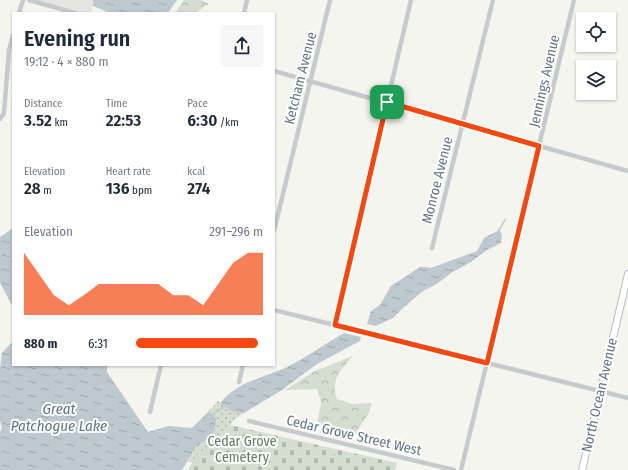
<!DOCTYPE html>
<html lang="en">
<head>
<meta charset="utf-8">
<style>
	:root { --surface:#fff; --page:#f6f6f7; --text:#1f2937; --muted:#747a83; --accent:#f54810 }
	body { margin:0; font-family:"Fira Sans Condensed",sans-serif; background:var(--page); color:var(--text); height:100vh; display:flex; flex-direction:column; font-size:15px; white-space:nowrap }
	* { box-sizing:border-box; margin:0 }
	p { font-size:13px; color:var(--muted) }
	.icon { flex:none; width:22px; height:22px; fill:none; stroke:currentColor; stroke-width:2; stroke-linecap:round; stroke-linejoin:round }
	.map { position:relative; flex:1; overflow:hidden }
	.panel { position:absolute; left:12px; top:12px; width:263px; height:354px; display:flex; flex-direction:column; background:var(--surface); border-radius:0px; box-shadow:0 1px 3px #0004 }
	.panel>* { flex:none }
	.tools { position:absolute; left:576px; top:12px; display:grid; gap:8px }
	.tools a { display:grid; place-items:center; width:40px; height:40px; border-radius:0px; background:var(--surface); box-shadow:0 1px 3px #0004; font-size:20px }
	.pin { position:absolute; display:grid; place-items:center; width:34px; height:34px; color:#fff; margin:-17px; border-radius:8px; box-shadow:0 2px 6px #0006 }
	.round { display:grid; place-items:center; flex:none; width:42px; height:42px; border-radius:0px; background:var(--page) }
	.head { display:flex; align-items:center; justify-content:space-between; height:68px; padding:0 12px }
	h1 { font-size:22px; font-weight:600; line-height:30px }
	.metrics { display:grid; grid-template-columns:repeat(3,1fr); gap:6px; height:68px; padding:4px 12px }
	.metrics div { display:grid; align-content:center }
	.metrics b { font-size:17px; font-weight:600 }
	.metrics small { font-size:11px; font-weight:400 }
	.metrics p { font-size:11px }
	.chart { height:112px; padding:8px 12px }
	.chart p { display:flex; justify-content:space-between }
	.chart svg { width:100%; height:72px; margin-top:4px; fill:var(--accent); opacity:.7 }
	ul { padding:0 12px; list-style:none; font-size:13px }
	li { display:grid; grid-template-columns:64px 48px 1fr; align-items:center; height:30px }
	li i { height:10px; border-radius:5px; background:var(--accent) }
	.map>svg:first-child { display:block }
	.built { fill:#e5e6e4 }
	.grass { fill:url(#grass-dots) }
	.forest { fill:url(#forest-crowns) }
	.cemetery { fill:url(#cemetery-stones) }
	.water { fill:url(#water-ripples) }
	.lines { fill:none; stroke-linecap:round; stroke-linejoin:round }
	.stream { stroke:#bdc9cf; stroke-width:1.5 }
	.secondary-casing { stroke:#b8bdc2; stroke-width:8 }
	.street { stroke:#c7cacd; stroke-width:4.5 }
	.secondary { stroke:#fff; stroke-width:6 }
	.route-casing { stroke:#fff; stroke-width:8 }
	.route { stroke:#f54810; stroke-width:5 }
	.labels { text-anchor:middle; stroke-width:4; stroke-linejoin:round; paint-order:stroke }
	.street-label { font-size:14px; fill:#617485; stroke:#fff }
	.park-label { font-size:14px; fill:#657b60; stroke:#fff }
	.water-label { font-size:15px; font-style:italic; fill:#5c7783; stroke:#fff }
</style>
</head>
<body>
<div class="map">
<svg width="628" height="470" viewBox="0 0 628 470">
	<defs>
		<pattern id="grass-dots" width="8" height="8" patternUnits="userSpaceOnUse"><rect width="8" height="8" fill="#d5ddd1"/><path d="M2 2h.1M6 6h.1" fill="none" stroke="#b0b8af" stroke-width="1.8" stroke-linecap="round"/></pattern>
		<pattern id="forest-crowns" width="20" height="18" patternUnits="userSpaceOnUse"><rect width="20" height="18" fill="#d5ddd1"/><path d="M2 6a3 3 0 1 1 6 0M12 15a3 3 0 1 1 6 0" fill="none" stroke="#b0b8af"/></pattern>
		<pattern id="cemetery-stones" width="16" height="16" patternUnits="userSpaceOnUse"><rect width="16" height="16" fill="#d5ddd1"/><path d="M2 7V4a2 2 0 0 1 4 0v3zM10 15v-3a2 2 0 0 1 4 0v3z" fill="#b0b8af"/></pattern>
		<pattern id="water-ripples" width="26" height="14" patternUnits="userSpaceOnUse"><rect width="26" height="14" fill="#bdc9cf"/><path d="M2 4q2-2 4 0t4 0M15 11q2-2 4 0t4 0" fill="none" stroke="#9da8ae"/></pattern>
	</defs>
	<rect width="100%" height="100%" fill="#f5f5f0"/>
	<path class="built" d="M29 0H93V6L91 13H75Z"/>
	<path class="grass" d="M218 401 233 412 244 413C230 422 230 423 227 439L194 463 188 461 196 447 212 436 217 419 209 411Z"/>
	<path class="forest" d="M184 0H201L209 4 195 13H175Z
		M353 356C341 370 330 379 337 399L352 404 372 403 369 413 353 437 317 426 321 402 317 389 285 390 315 371Z"/>
	<path class="cemetery" d="M230 425 397 463 395 470H188L198 453 219 446Z"/>
	<path class="water" d="M93 0H177L168 13H110L93 6Z
		M13 228V307L0 283V237Z
		M499 230 502 235 501 243 487 250 471 262 451 273 437 284 423 291 403 308 393 318 376 326 367 324 371 311 380 305 391 286 420 267H426L431 268 477 251 484 238Z
		M344 333 361 337 360 341 317 364 282 390 244 413 233 412 220 403C239 381 260 379 285 368 304 359 325 344 344 333Z
		M13 341V365H107V372L148 432 168 426 192 428 209 411 217 419 212 436 196 447 182 470H0V432L2 428 0 421V368L2 353Z"/>
	<g class="lines">
		<path class="stream" d="M498 232 505 220
			M212 415 225 406"/>
		<defs>
			<path id="secondary" d="M582 470 628 274"/>
		</defs>
		<use href="#secondary" class="secondary-casing"/>
		<path class="street" d="M29 0 75 13
			M19 13 23 0
			M244 13 247 0
			M274 71 628 171
			M0 119 4 113 9 50 13 35
			M274 231 330 0
			M432 248 493 0
			M274 310 628 398
			M335 325 411 0
			M239 382 243 365
			M150 412 161 365
			M249 421 454 470
			M461 470 574 0"/>
		<use href="#secondary" class="secondary"/>
	</g>
	<g class="lines">
		<defs>
			<path id="route" d="M387 102 539 146 487 363 335 325Z"/>
		</defs>
		<use href="#route" class="route-casing"/>
		<use href="#route" class="route"/>
	</g>
	<g class="labels">
		<g class="street-label">
			<text transform="translate(300 78) rotate(-76)" y="5">Ketcham Avenue</text>
			<text transform="translate(544 81) rotate(-77)" y="5">Jennings Avenue</text>
			<text transform="translate(437 180) rotate(-76)" y="5">Monroe Avenue</text>
			<text transform="translate(599 395) rotate(-77)" y="5">North Ocean Avenue</text>
			<text transform="translate(354 435) rotate(13)" y="5">Cedar Grove Street West</text>
		</g>
		<g class="park-label">
			<text x="242" y="446">Cedar Grove<tspan x="242" dy="16">Cemetery</tspan></text>
		</g>
		<g class="water-label">
			<text x="59" y="414">Great<tspan x="59" dy="17">Patchogue Lake</tspan></text>
		</g>
	</g>
</svg>
<div class="tools">
<a><svg class="icon" aria-label="locate" viewBox="0 0 24 24"><circle cx="12" cy="12" r="6"/><path d="M12 2v4M12 18v4M2 12h4M18 12h4"/></svg></a>
<a><svg class="icon" aria-label="layers" viewBox="0 0 24 24"><path d="M12 4l9 5-9 5-9-5zM3 14l9 5 9-5"/></svg></a>
</div>
<div class="pin" style="left:387px;top:102px;background:#1e9e55"><svg class="icon" aria-label="arrive" viewBox="0 0 24 24"><path d="M6 21V4h12l-3 4 3 4H6"/></svg></div>
<section class="panel">
<div class="head"><div><h1>Evening run</h1><p>19:12 · 4 × 880 m</p></div><a class="round"><svg class="icon" aria-label="share" viewBox="0 0 24 24"><path d="M12 15V3M7 8l5-5 5 5M5 13v7h14v-7"/></svg></a></div>
<div class="metrics">
<div><p>Distance</p><b>3.52<small> km</small></b></div>
<div><p>Time</p><b>22:53</b></div>
<div><p>Pace</p><b>6:30<small> /km</small></b></div>
</div>
<div class="metrics">
<div><p>Elevation</p><b>28<small> m</small></b></div>
<div><p>Heart rate</p><b>136<small> bpm</small></b></div>
<div><p>kcal</p><b>274</b></div>
</div>
<div class="chart"><p><span>Elevation</span>291–296 m</p>
<svg viewBox="0 0 160 44" preserveAspectRatio="none"><path d="M0 44V6L10 19L20 32L30 38L40 32L50 25L60 25L70 25L80 25L90 25L100 32L110 32L120 38L130 25L140 12L150 6L160 6V44z"/></svg>
</div>
<ul>
<li><b>880 m</b>6:31<i style="width:96%"></i></li>
</ul>
</section>
</div>
</body>
</html>
